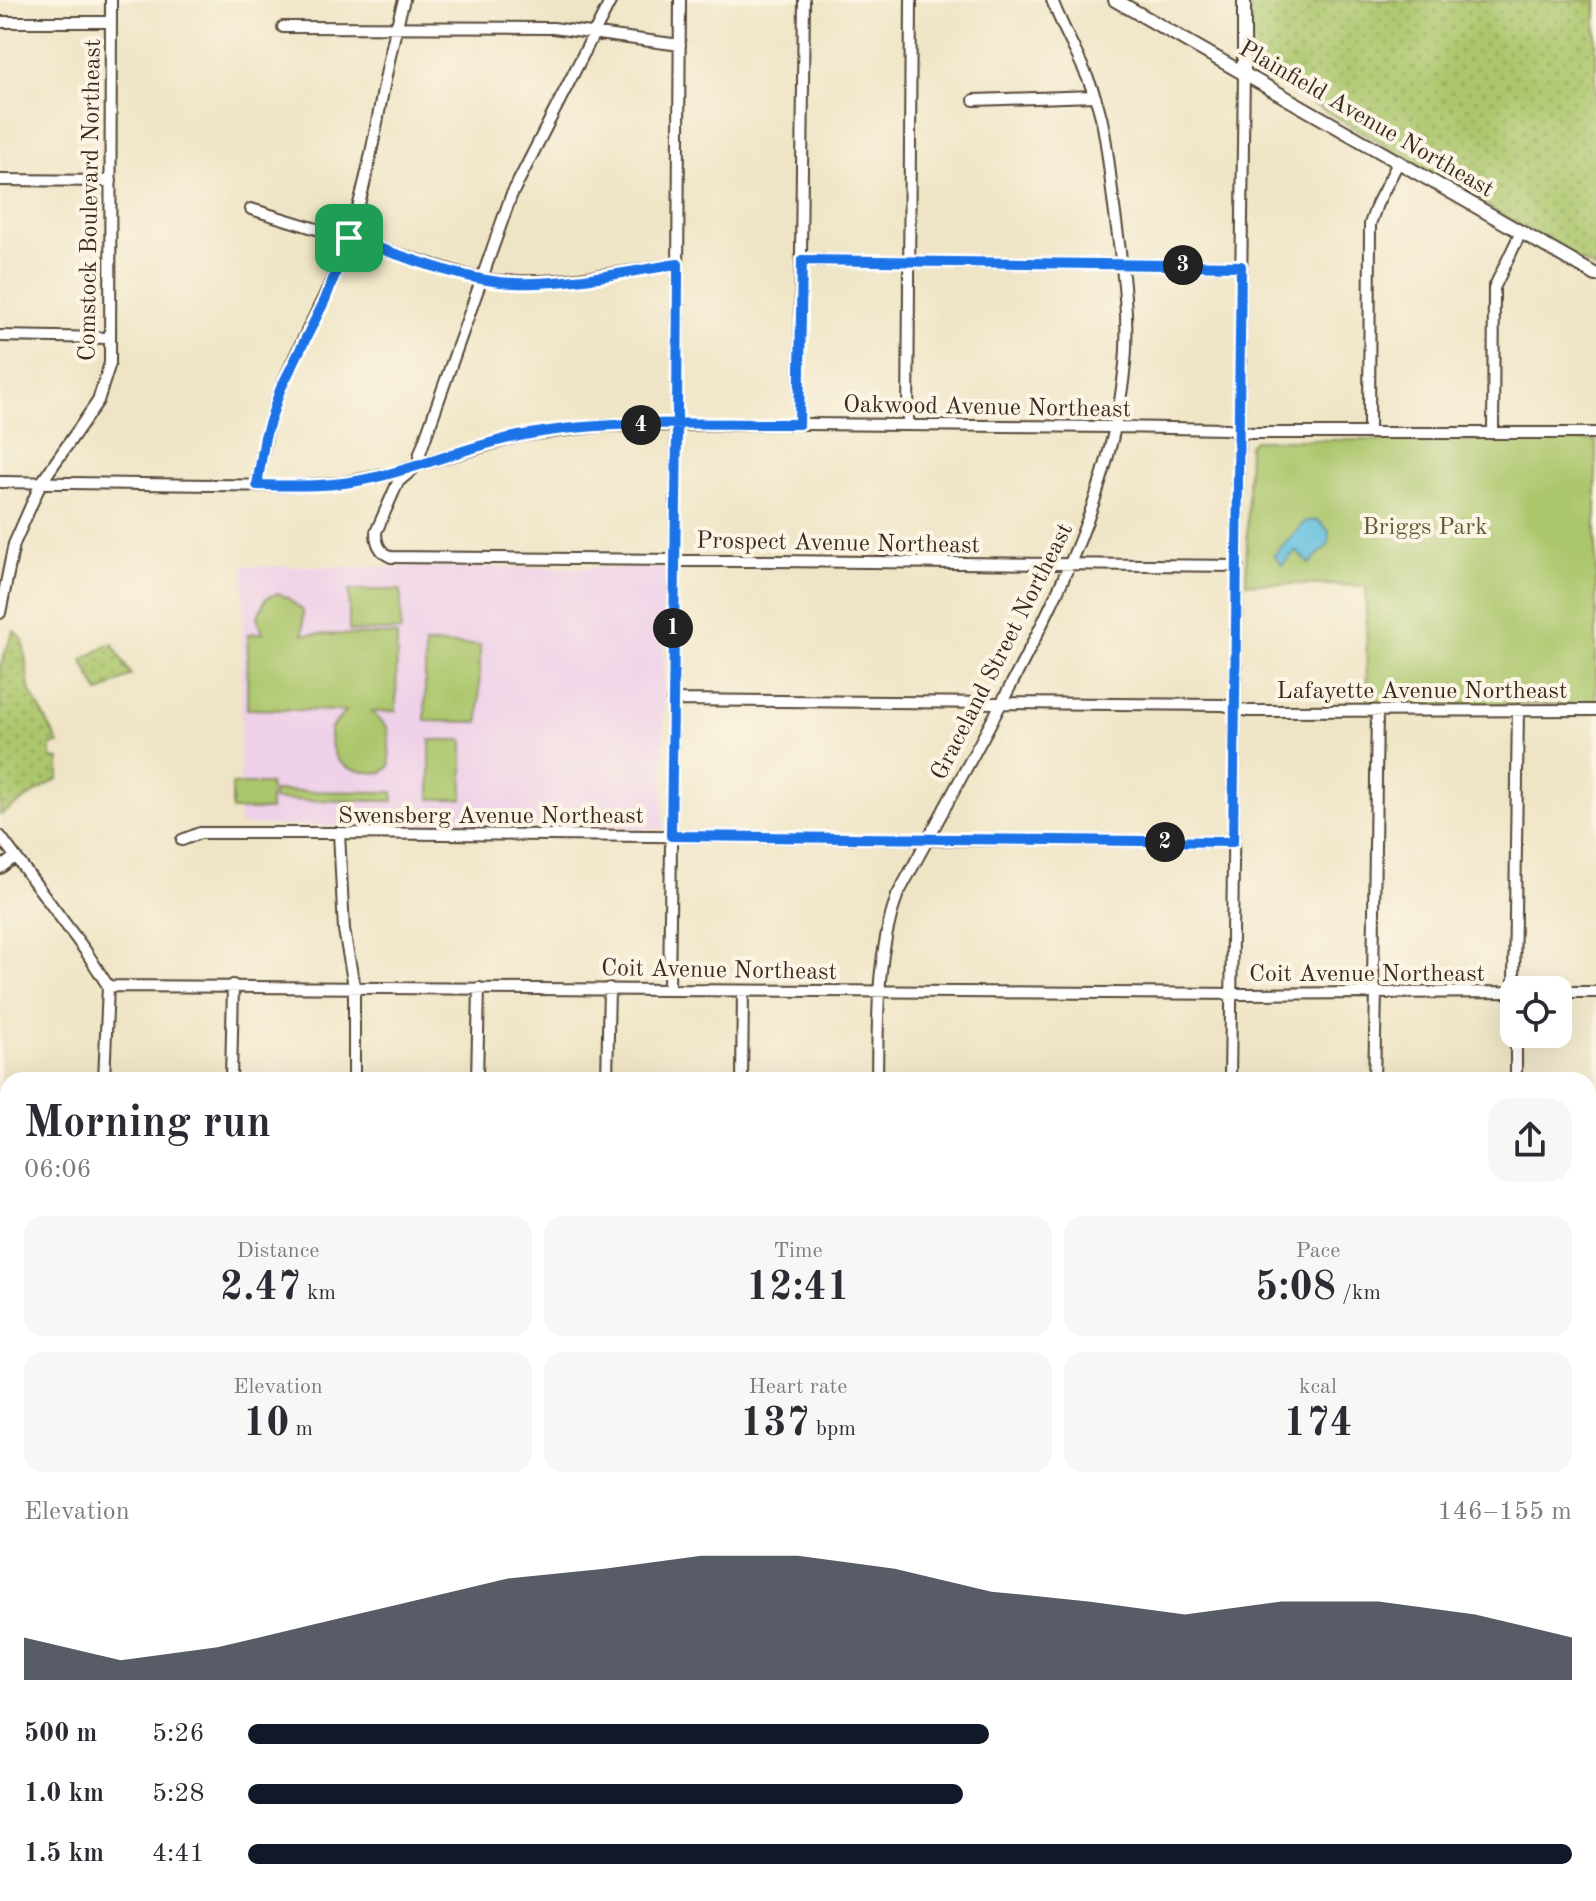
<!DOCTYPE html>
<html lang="en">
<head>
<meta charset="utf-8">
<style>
	:root { --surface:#fff; --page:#f7f7f7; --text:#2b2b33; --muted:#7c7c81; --accent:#111827 }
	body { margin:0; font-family:"Old Standard TT",serif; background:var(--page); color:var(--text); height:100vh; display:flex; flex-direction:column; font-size:30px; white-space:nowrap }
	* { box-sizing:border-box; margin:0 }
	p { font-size:26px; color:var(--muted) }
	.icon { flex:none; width:44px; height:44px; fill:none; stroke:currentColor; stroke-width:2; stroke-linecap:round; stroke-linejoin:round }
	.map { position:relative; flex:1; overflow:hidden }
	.drawer { position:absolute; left:0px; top:1072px; width:1596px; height:830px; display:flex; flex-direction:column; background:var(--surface); border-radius:24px 24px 0 0; box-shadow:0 8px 32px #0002 }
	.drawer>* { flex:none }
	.fabs { position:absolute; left:1500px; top:976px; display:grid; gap:16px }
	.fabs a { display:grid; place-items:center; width:72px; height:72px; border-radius:16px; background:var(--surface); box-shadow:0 8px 32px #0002; font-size:40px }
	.pin { position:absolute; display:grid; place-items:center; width:68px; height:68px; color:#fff; margin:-34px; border-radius:16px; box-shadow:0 4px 12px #0006 }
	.km { position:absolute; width:40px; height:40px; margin:-20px; border-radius:50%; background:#222; color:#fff; font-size:22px; line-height:40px; text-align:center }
	.round { display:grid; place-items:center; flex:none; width:84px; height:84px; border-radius:24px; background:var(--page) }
	.overview { display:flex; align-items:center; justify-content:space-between; height:136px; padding:0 24px }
	h1 { font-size:44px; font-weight:600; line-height:60px }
	.metrics { display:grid; grid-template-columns:repeat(3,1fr); gap:12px; height:136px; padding:8px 24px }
	.metrics div { display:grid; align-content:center; border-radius:20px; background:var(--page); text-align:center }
	.metrics b { font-size:40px; font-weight:600 }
	.metrics small { font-size:22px; font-weight:400 }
	.metrics p { font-size:22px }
	.chart { height:224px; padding:16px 24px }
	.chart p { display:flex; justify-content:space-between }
	.chart svg { width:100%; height:144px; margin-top:8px; fill:var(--accent); opacity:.7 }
	ul { padding:0 24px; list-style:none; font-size:26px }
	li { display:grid; grid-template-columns:128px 96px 1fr; align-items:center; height:60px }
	li i { height:20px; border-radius:10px; background:var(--accent) }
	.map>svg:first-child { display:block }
	.built { fill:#eed0e8 }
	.grass { fill:url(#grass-dots); stroke:#747845; stroke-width:2 }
	.green { fill:#acc66c; stroke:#747845; stroke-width:2 }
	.water { fill:#61bfe0; stroke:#4e747f; stroke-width:2 }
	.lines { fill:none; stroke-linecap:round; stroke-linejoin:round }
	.minor-casing { stroke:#564637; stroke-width:14 }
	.major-casing { stroke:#564637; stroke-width:16 }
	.minor { stroke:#fff; stroke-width:10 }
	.major { stroke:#fff; stroke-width:12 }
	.route-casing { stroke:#fff; stroke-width:16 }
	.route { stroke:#1a73e8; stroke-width:10 }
	.labels { text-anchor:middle; stroke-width:8; stroke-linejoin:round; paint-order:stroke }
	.street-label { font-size:24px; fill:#3b2a1e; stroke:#fcf5e5 }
	.park-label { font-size:24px; fill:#5d5935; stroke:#fcf5e5 }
</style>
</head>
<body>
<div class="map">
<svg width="1596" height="1901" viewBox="0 0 1596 1901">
	<defs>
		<pattern id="grass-dots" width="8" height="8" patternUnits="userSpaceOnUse" patternTransform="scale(2)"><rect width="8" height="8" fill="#acc66c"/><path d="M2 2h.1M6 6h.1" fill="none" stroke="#8da158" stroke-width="1.8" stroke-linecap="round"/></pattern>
	</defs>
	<rect width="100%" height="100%" fill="#fcf5e5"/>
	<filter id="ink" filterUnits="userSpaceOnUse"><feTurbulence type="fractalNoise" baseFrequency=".0125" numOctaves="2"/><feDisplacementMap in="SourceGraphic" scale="16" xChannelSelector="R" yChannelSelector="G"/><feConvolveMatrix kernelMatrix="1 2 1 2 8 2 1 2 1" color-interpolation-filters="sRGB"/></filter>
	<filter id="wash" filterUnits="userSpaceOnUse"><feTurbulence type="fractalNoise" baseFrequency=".006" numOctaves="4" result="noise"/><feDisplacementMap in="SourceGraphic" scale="32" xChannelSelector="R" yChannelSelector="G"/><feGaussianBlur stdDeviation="1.8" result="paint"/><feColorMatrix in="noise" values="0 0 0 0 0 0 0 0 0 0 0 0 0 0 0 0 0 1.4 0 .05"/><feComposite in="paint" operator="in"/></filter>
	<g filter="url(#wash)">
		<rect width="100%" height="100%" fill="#efe5c6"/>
		<path class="built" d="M244 566 665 568 663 829 239 825Z
			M1592 1672H1596V1812H1590Z"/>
		<path class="grass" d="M1250 0H1596V270L1249 66Z
			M14 631 23 640 29 688 59 744 51 745V758L59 759V778L0 815V666Z
			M112 643 131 675 99 693 82 660Z"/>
		<path class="green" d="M1254 440H1596V704L1367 705 1366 586 1246 583 1249 445Z
			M349 590H401V631H349Z
			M278 593 288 598 303 611V634L397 635 396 711 372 712 388 728 390 766 381 773C348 771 330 768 330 729L346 711 247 709 248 634 263 633 257 618 266 598Z
			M425 644 480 645 479 722 425 721Z
			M430 740H463V799H430Z
			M232 784H270V810H232Z
			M273 791 393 792V801L273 800Z
			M0 1389 8 1391V1783L0 1785Z"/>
		<path class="water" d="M1318 520 1329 531V544L1309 564 1296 551 1282 565 1274 555 1306 521Z
			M0 1487 8 1489V1759L1 1758 0 1749Z
			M8 1773V1894H1588V1834H1596V1901H0V1783Z"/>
	</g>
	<g filter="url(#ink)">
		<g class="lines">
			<defs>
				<path id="minor" d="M611 0 511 196 420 453 418 465 398 482 376 532C376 544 380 552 391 557L1238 566
					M0 22H111
					M283 27 553 28 680 45
					M974 100 1094 96
					M0 180 111 181
					M251 209 480 279C547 287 613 273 678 264
					M802 260 1241 266
					M0 336 110 338
					M799 424 804 0
					M908 425 911 0
					M1369 433 1370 224 1377 204 1399 161
					M1493 433 1494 288 1521 232
					M0 482 289 486 342 483 389 474 519 436 600 426 808 424 1114 427 1227 429 1252 433H1596
					M257 485C262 453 268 420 280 390 301 338 330 292 348 239 376 161 380 79 404 0
					M0 613 14 544 41 483 98 401 110 363 111 0
					M672 700 1223 705 1248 711 1596 710
					M339 833 344 930 354 986V1080
					M0 836 87 953 108 986 1243 994 1514 992
					M182 840 200 833H339L1233 842
					M0 868 15 857
					M669 988 677 412 680 0
					M1516 990 1514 981 1518 710
					M1558 992H1596
					M104 1080 108 986
					M231 1080 233 985
					M477 1080 479 988
					M607 1080 609 988
					M742 1080 743 991
					M877 1080C878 1016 876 957 897 896 931 832 966 768 1001 704 1058 596 1113 487 1125 364 1130 312 1121 259 1114 207 1110 178 1108 146 1101 117 1091 75 1067 40 1052 0
					M1230 1080 1244 73
					M1374 1080 1376 992 1373 981 1377 711
					M1516 1080V1034
					M1588 1302H1596"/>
				<path id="major" d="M1115 0 1596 275
					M1244 73V0
					M0 1380 8 1382
					M1588 1659H1596"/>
			</defs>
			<use href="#minor" class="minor-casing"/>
			<use href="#major" class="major-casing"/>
			<use href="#minor" class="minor"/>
			<use href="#major" class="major"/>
		</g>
	</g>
	<g class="lines" filter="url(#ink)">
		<defs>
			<path id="route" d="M349 238C396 253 466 282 514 283 569 285 625 272 678 264V275L677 412V434L671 836 1233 842 1241 266 802 260 799 424C707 425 610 418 519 436 469 446 422 467 372 478 334 487 295 486 257 485L265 437 280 390 325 300 349 238"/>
		</defs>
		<use href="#route" class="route-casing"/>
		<use href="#route" class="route"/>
	</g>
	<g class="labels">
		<g class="street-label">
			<text transform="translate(1367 118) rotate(30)" y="8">Plainfield Avenue Northeast</text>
			<text transform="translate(89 200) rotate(-89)" y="8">Comstock Boulevard Northeast</text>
			<text transform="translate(987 406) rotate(1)" y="8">Oakwood Avenue Northeast</text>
			<text transform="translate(838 542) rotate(1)" y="8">Prospect Avenue Northeast</text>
			<text transform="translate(1001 651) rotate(-63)" y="8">Graceland Street Northeast</text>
			<text x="1422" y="698">Lafayette Avenue Northeast</text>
			<text x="491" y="823">Swensberg Avenue Northeast</text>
			<text transform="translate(719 969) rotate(1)" y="8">Coit Avenue Northeast</text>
			<text x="1367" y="981">Coit Avenue Northeast</text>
		</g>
		<g class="park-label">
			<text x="1425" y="534">Briggs Park</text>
		</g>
	</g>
</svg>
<div class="fabs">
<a><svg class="icon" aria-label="locate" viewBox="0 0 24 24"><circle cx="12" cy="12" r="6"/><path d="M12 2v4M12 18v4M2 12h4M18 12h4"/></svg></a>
</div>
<div class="pin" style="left:349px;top:238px;background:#1e9e55"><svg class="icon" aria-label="arrive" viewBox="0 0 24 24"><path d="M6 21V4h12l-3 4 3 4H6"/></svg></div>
<b class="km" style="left:673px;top:628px">1</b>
<b class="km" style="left:1165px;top:842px">2</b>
<b class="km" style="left:1183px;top:265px">3</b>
<b class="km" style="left:641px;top:425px">4</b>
<section class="drawer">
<div class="overview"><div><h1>Morning run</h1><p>06:06</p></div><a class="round"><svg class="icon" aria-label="share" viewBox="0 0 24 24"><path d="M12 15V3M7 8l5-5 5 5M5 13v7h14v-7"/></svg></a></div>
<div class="metrics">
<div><p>Distance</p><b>2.47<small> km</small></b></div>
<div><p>Time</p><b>12:41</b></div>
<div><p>Pace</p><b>5:08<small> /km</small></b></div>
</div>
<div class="metrics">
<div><p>Elevation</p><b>10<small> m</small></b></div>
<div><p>Heart rate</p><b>137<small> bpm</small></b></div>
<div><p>kcal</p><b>174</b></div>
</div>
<div class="chart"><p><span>Elevation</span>146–155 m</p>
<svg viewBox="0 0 160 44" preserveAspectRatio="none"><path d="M0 44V31L10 38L20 34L30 27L40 20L50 13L60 10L70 6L80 6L90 10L100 17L110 20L120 24L130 20L140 20L150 24L160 31V44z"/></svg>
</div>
<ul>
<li><b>500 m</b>5:26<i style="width:56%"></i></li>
<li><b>1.0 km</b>5:28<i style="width:54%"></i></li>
<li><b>1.5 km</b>4:41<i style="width:100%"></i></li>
</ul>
</section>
</div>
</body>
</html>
